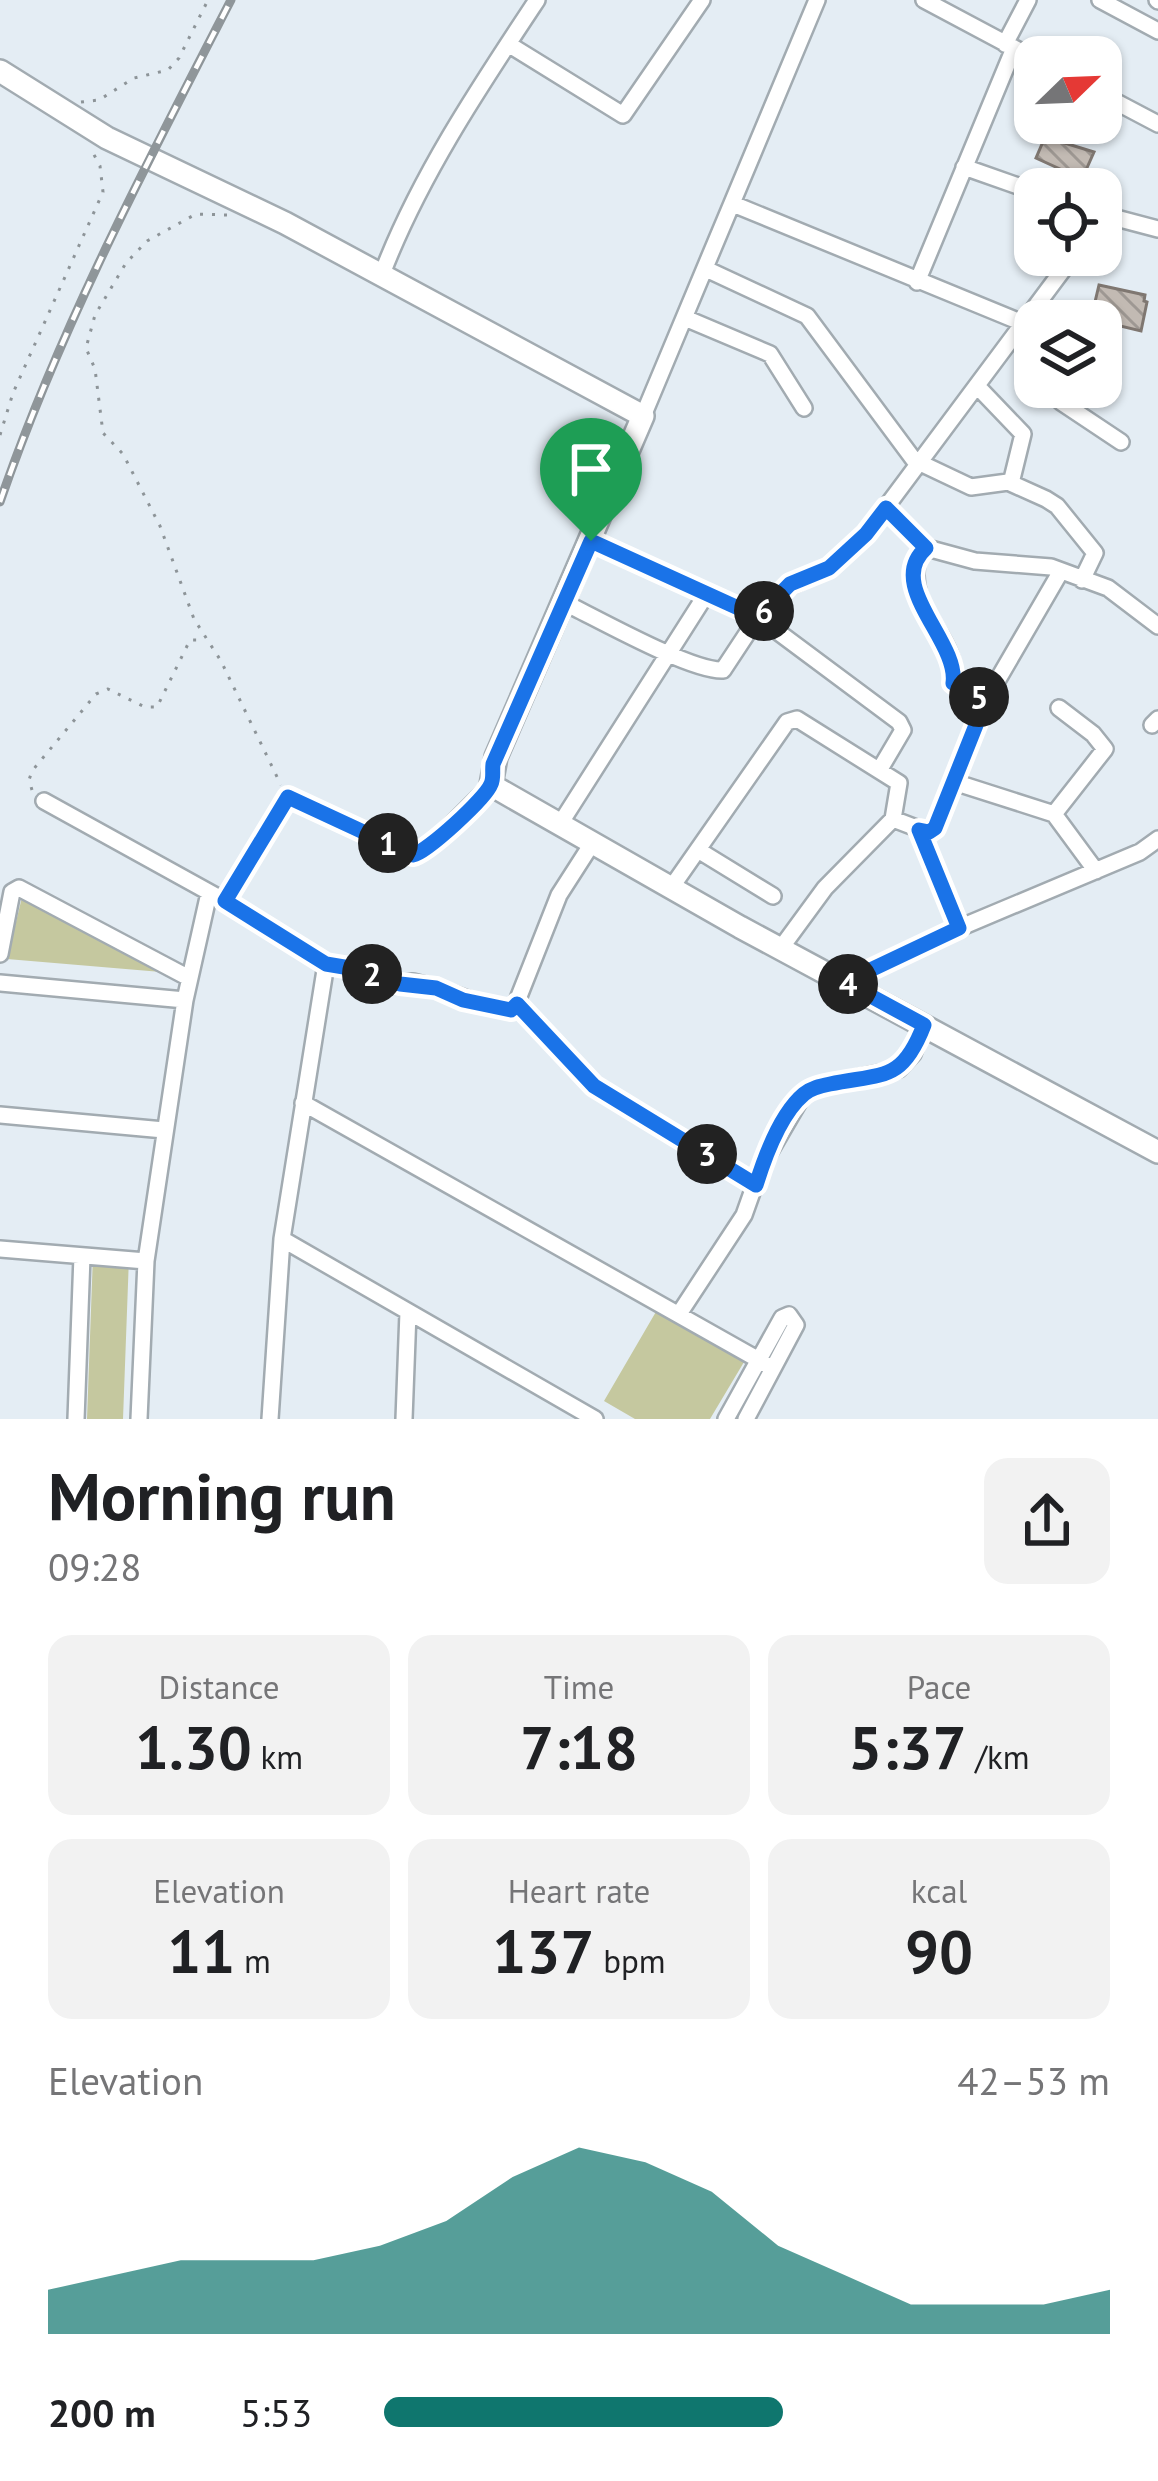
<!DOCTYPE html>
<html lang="en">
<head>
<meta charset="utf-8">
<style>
	:root { --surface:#fff; --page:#f2f2f2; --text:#202124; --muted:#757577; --accent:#0f766e }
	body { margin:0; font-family:"PT Sans",sans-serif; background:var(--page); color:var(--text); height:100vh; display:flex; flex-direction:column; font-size:45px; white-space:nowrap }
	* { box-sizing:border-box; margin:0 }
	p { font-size:39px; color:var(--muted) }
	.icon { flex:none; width:66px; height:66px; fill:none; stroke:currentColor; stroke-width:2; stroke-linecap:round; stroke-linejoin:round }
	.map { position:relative; height:1419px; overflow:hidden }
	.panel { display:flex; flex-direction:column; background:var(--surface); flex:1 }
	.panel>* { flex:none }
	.needle { width:78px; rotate:67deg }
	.controls { position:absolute; left:1014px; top:36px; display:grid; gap:24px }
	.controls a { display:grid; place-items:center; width:108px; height:108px; border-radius:24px; background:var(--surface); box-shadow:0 3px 9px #0004; font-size:60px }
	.pin { position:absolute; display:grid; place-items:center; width:102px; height:102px; color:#fff; margin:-123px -51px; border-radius:50% 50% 50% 0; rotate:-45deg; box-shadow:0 0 12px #0007 }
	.pin .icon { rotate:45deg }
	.km { position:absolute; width:60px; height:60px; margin:-30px; border-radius:50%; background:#222; color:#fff; font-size:33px; line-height:60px; text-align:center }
	.round { display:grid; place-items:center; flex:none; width:126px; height:126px; border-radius:24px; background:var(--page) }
	.summary { display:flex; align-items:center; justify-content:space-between; height:204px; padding:0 48px }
	h1 { font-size:66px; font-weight:700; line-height:90px }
	.figures { display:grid; grid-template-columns:repeat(3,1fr); gap:18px; height:204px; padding:12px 48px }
	.figures div { display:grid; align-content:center; border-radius:24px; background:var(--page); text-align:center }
	.figures b { font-size:60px; font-weight:700 }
	.figures small { font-size:33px; font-weight:400 }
	.figures p { font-size:33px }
	.chart { height:336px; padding:24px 48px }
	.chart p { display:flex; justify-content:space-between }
	.chart svg { width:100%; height:216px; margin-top:12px; fill:var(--accent); opacity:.7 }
	ul { padding:0 48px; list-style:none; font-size:39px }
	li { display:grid; grid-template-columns:192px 144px 1fr; align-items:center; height:90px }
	li i { height:30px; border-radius:15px; background:var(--accent) }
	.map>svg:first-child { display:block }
	.green { fill:#c5c89f }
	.building { fill:url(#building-back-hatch); stroke:#7f7771; stroke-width:3 }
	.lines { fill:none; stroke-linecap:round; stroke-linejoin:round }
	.street-casing { stroke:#a2abb1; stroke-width:20 }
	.secondary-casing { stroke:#a2abb1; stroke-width:26 }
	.path { stroke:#8d9498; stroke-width:3; stroke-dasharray:3 9; stroke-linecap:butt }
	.street { stroke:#fff; stroke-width:15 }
	.secondary { stroke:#fff; stroke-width:21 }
	.rail-casing { stroke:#8f969a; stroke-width:9 }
	.rail { stroke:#fff; stroke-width:4.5; stroke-dasharray:14; stroke-linecap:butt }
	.route-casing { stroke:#fff; stroke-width:24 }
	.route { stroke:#1a73e8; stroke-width:15 }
</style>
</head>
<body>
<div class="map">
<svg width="1158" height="1419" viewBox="0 0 1158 1419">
	<defs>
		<pattern id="building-back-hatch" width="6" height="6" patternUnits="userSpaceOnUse" patternTransform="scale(3)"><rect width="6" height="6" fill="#c2bab3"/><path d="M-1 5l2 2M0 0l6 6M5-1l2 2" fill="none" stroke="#9e9893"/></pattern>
	</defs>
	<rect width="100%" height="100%" fill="#e4edf4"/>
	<path class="green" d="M24 889 173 973 7 959Z
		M93 1255 129 1257 123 1419H87Z
		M657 1310 744 1362 710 1419H635L604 1401Z"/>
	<path class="building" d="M1045 137 1094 152 1082 179 1036 158Z
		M1099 285 1145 295 1144 301 1147 302 1141 331 1091 319Z"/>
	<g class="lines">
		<defs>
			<path id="street" d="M924 0 1035 59
				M1100 0 1158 31
				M1157 0 1158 1
				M508 44 623 115 702 0
				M1005 44 1028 0
				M1101 94 1158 124
				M964 167 1035 192
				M733 204 1035 328
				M1101 214 1158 229
				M706 269 807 316 914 460 971 487 1008 482 1046 499 1057 506 1095 553 1082 580
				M382 274C419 177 480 86 537 0
				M917 282 1014 48
				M685 318 770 354 804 408
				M977 386 1023 434 1011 483
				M1068 387 1061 402 1121 442
				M643 416 817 0
				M885 508 927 548 975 561 1051 567 1108 588 1158 626
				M591 541 758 617 899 722 903 730 880 769
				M926 548 920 551C900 611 960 634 953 683L986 700
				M565 603C598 619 692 672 723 670L758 617 786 588 825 570 866 534 1074 255
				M1152 725 1158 719
				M954 782 1054 814 1096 871
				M44 801 225 901 326 964 282 1239 270 1419
				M1054 814 1105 749 1093 734 1059 708
				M893 819 927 832 935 828 986 700 1061 571
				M560 824 707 593
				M919 830 959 928
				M698 850 773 896
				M671 888 787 722 797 719 899 783 893 819 825 888 781 948
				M225 901 288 797 416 855 429 847 491 785
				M0 954 12 892 19 888 189 978
				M326 964 361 970 400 984 413 982 437 988 486 1006 514 1009 559 895 593 842
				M845 982 959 928 1140 852 1158 839
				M0 983 185 1000
				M517 1004 594 1086 756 1185
				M303 1103 773 1368
				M0 1115 164 1130
				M282 1239 595 1419
				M0 1249 146 1261
				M679 1314 744 1215 761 1167 803 1095 819 1086 899 1069 913 1054 924 1025
				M76 1419 82 1256
				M139 1419 146 1261 185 1000 209 893
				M404 1419 408 1312
				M726 1419 782 1318 789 1315 796 1325 746 1419"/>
			<path id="secondary" d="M0 71 107 138 285 223 643 416 496 757 491 785 740 927 1158 1152"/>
		</defs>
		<use href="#street" class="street-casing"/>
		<use href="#secondary" class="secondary-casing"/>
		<path class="path" d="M81 102 99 100 134 78 168 70 179 58 208 0
			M227 215 196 214 147 241 126 263 95 315 86 348 95 369 103 433 123 454 160 526 194 619 221 661 281 785
			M0 435 13 393 103 192 100 166 91 149
			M32 790 29 780 32 771 96 694 108 689 145 707H157L190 640H205"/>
		<use href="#street" class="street"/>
		<use href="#secondary" class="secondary"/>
		<defs>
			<path id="rail" d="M0 502C60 328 147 163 231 0"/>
		</defs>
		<use href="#rail" class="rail-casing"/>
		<use href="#rail" class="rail"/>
	</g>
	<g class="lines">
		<defs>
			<path id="route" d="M886 508 926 548C884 585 959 641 953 683L986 700 935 828 929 832 919 830 959 928 845 982 924 1025C902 1082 884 1073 830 1084 820 1086 811 1088 804 1094 780 1114 765 1156 756 1185L594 1086 517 1004 511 1010 463 1000 436 988 400 984 362 970 326 964 225 901 288 797 413 855C427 852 486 798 491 784 494 778 492 771 493 764L591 541 758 617 790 584 829 568 866 534Z"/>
		</defs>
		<use href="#route" class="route-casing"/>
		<use href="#route" class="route"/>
	</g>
</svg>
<div class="controls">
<a><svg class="needle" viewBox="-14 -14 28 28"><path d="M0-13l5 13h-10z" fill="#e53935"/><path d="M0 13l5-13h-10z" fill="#757577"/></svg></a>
<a><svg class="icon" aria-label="locate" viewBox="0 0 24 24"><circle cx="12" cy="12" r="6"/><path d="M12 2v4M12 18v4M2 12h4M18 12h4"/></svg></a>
<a><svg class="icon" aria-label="layers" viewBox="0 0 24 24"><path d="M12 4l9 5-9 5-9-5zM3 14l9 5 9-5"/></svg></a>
</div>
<div class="pin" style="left:591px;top:541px;background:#1e9e55"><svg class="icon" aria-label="arrive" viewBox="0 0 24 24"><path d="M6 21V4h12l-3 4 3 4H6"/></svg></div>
<b class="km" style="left:388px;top:843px">1</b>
<b class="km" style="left:372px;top:974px">2</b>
<b class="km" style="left:707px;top:1154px">3</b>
<b class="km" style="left:848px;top:984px">4</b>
<b class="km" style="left:979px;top:697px">5</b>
<b class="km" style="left:764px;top:611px">6</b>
</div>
<section class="panel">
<div class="summary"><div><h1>Morning run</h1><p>09:28</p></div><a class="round"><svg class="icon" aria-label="share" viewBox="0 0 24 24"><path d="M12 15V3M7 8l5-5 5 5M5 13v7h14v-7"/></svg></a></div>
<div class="figures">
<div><p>Distance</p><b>1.30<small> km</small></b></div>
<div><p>Time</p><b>7:18</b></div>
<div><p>Pace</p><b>5:37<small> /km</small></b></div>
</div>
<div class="figures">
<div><p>Elevation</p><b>11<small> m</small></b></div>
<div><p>Heart rate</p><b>137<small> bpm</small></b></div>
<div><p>kcal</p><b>90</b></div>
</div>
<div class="chart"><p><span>Elevation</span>42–53 m</p>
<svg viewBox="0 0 160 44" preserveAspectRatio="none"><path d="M0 44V35L10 32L20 29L30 29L40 29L50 26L60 21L70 12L80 6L90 9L100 15L110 26L120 32L130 38L140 38L150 38L160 35V44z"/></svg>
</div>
<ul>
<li><b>200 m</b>5:53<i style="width:55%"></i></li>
</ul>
</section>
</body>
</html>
